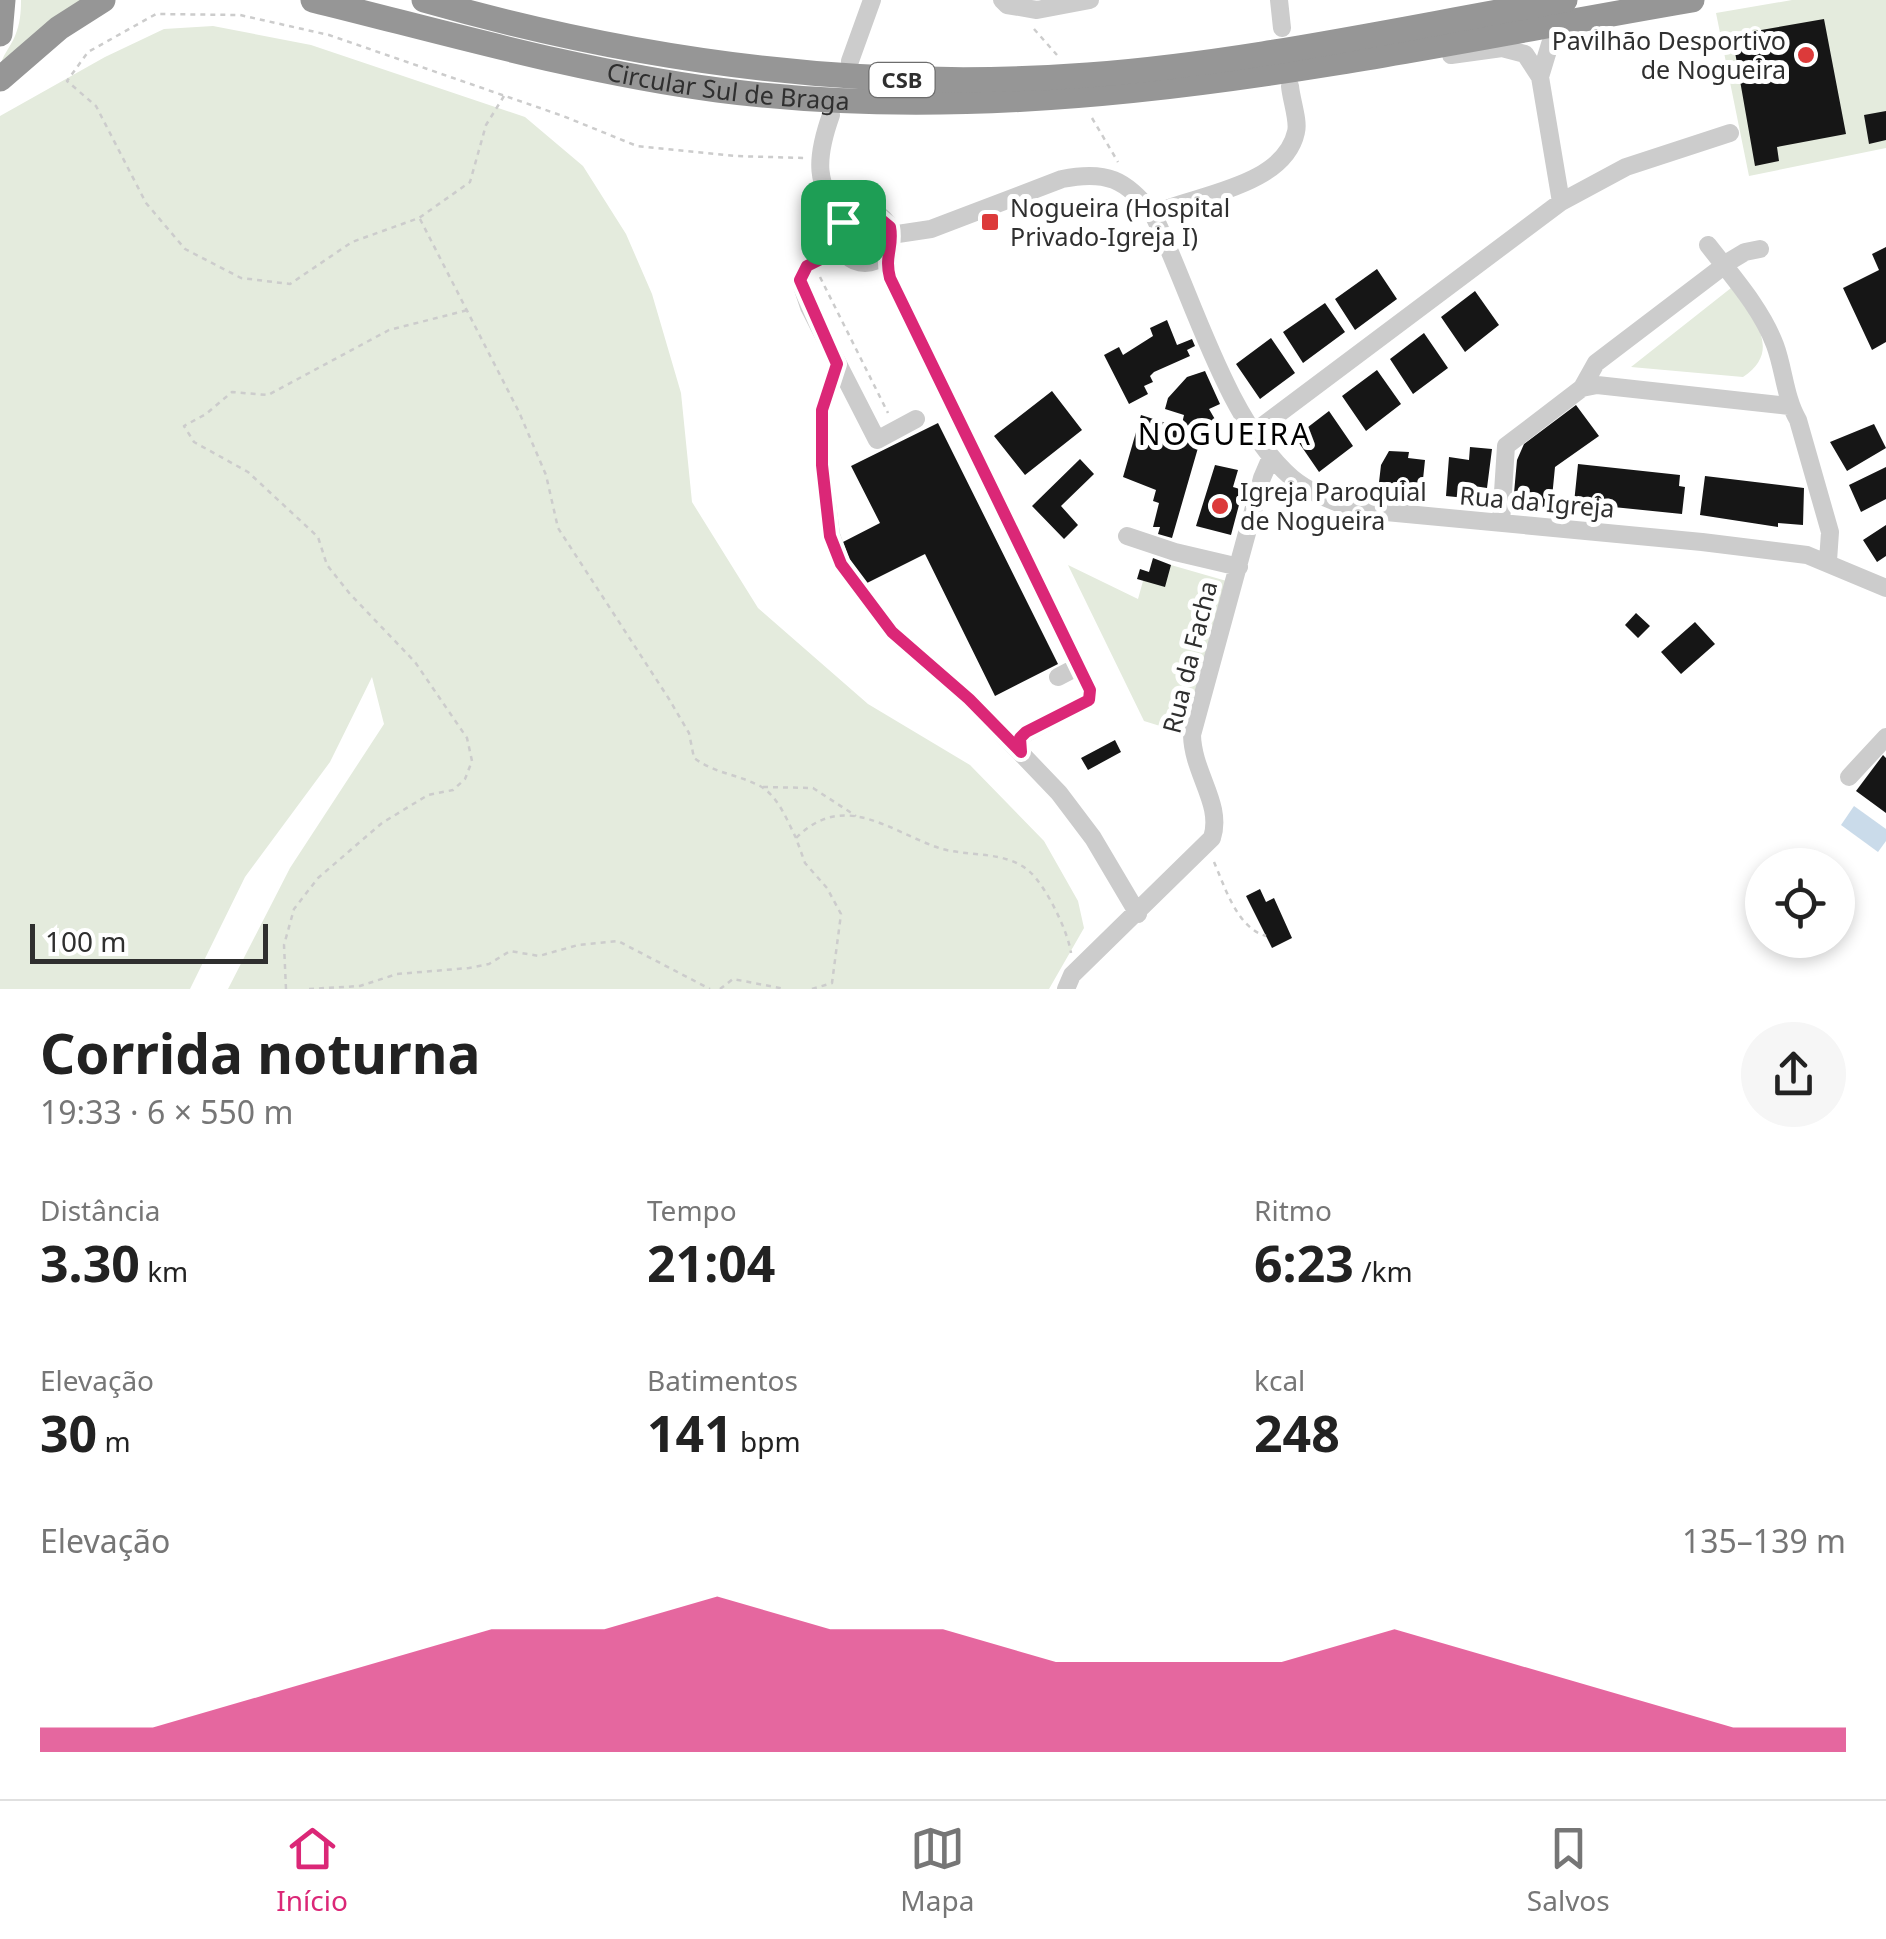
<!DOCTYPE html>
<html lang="pt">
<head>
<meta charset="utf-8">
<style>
	:root { --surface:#fff; --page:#f6f6f6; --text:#222; --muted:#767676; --line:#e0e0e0; --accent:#db2777 }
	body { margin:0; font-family:"Noto Sans",sans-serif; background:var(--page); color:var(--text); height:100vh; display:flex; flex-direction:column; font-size:38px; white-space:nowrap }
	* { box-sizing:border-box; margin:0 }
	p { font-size:32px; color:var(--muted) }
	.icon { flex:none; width:55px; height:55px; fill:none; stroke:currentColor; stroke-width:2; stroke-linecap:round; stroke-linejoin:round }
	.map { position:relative; height:989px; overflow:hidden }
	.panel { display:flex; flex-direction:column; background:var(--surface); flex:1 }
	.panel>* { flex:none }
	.controls { position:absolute; left:1745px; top:848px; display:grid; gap:20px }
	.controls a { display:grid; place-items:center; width:110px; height:110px; border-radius:50%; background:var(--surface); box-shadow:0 5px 15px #0003; font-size:50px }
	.scale { position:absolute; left:30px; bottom:25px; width:238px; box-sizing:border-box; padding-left:10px; border:5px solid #2f2f2f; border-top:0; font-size:28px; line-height:35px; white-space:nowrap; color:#2f2f2f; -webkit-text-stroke:8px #fff; paint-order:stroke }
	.pin { position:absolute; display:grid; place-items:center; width:85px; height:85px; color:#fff; margin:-42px; border-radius:20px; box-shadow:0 5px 15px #0006 }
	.round { display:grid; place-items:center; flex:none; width:105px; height:105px; border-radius:52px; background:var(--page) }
	.head { display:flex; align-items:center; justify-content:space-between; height:170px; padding:0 40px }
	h1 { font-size:55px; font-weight:700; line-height:75px }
	.stats { display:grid; grid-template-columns:repeat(3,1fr); gap:15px; height:170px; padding:10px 40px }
	.stats div { display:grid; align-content:center }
	.stats b { font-size:50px; font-weight:700 }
	.stats small { font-size:28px; font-weight:400 }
	.stats p { font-size:28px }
	.chart { height:280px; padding:20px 40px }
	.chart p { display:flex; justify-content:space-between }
	.chart svg { width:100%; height:180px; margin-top:10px; fill:var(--accent); opacity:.7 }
	.menu { display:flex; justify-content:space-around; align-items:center; height:140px; border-top:2px solid var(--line); background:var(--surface); font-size:28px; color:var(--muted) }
	.menu a { display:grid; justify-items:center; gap:5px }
	.menu .selected { color:var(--accent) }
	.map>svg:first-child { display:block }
	.green { fill:#e4ebdd }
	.water { fill:#cadbea }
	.building { fill:#161616 }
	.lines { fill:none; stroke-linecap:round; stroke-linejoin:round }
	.path { stroke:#ccc; stroke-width:2.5; stroke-dasharray:5 5; stroke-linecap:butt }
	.minor { stroke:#ccc; stroke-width:18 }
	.highway { stroke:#969696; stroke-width:25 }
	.route-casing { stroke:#fff; stroke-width:20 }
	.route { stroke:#db2777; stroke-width:12 }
	.poi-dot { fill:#dc3a3a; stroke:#fff; stroke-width:4 }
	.labels { text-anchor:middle; stroke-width:10; stroke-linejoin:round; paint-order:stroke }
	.shield { fill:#fff; stroke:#6d6d6d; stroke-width:2.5 }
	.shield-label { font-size:22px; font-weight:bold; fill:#2f2f2f }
	.poi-label { font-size:25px; fill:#2f2f2f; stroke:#fff; text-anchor:start }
	.street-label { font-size:25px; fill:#2f2f2f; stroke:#fff }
	.quarter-label { font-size:30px; letter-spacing:2.5px; fill:#000; stroke:#fff }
</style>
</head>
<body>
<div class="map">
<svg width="1886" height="989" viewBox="0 0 1886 989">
	<rect width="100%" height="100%" fill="#fff"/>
	<path class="green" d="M21 0H87L0 68C2 55 10 48 15 36 20 24 21 13 21 0Z
		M1792 0H1886V148L1749 176 1716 13Z
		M213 26 311 45 525 117 583 166 626 234 652 294 681 393 692 502 758 608 868 704 970 765 1044 841 1078 901 1084 928 1049 989H228L290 868 384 724 372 677 330 762 245 877 190 989H0V116L105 57 164 29Z
		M1731 288C1752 316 1784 350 1743 377L1631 367Z
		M1068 565 1138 599 1143 581 1171 565 1230 582 1186 734 1144 721Z"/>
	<path class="water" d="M1854 806 1886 829V841L1878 852 1841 825Z"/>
	<path class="building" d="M1824 19 1846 134 1777 147 1779 161 1755 166 1732 35Z
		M1886 111V140L1869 144 1864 115Z
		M1886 247V342L1872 350 1843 288 1879 270 1872 254Z
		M1377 269 1397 299 1355 330 1335 299Z
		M1475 291 1499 325 1465 352 1441 317Z
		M1325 303 1345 332 1303 363 1283 332Z
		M1167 320 1177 345 1192 339 1195 346 1187 350 1190 356 1154 372 1150 376 1153 382 1144 386 1148 394 1129 404 1104 355 1119 347 1123 355 1153 336 1150 328Z
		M1424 333 1448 368 1413 394 1390 359Z
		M1271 338 1295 373 1260 399 1236 364Z
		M1377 370 1401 404 1366 431 1342 396Z
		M1205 371 1220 404 1209 409 1216 421 1214 424 1201 420 1198 432 1202 434 1172 538 1158 534 1160 527H1153L1159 503 1153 501 1156 490 1123 477 1141 415 1181 428 1184 415 1165 409 1168 398 1187 377Z
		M1052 391 1082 430 1025 475 994 436Z
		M1576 405 1599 436 1555 467 1551 508 1513 504 1517 460 1524 444Z
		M1329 411 1353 446 1319 472 1295 437Z
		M938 423 1058 664 995 696 925 554 863 585 841 543 880 523 851 466Z
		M1874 424 1886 448 1847 471 1830 442Z
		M1470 447 1492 449 1487 488 1467 485 1466 498 1446 496 1449 457 1469 460Z
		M1389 451 1409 452 1408 458 1425 460 1422 489H1406V492L1378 491 1381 465Z
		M1080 459 1094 474 1061 506 1078 525 1064 539 1032 506Z
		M1578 464 1680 475 1679 486 1685 487 1682 514 1574 503Z
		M1215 465 1238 470 1233 487 1243 490 1231 535 1196 526Z
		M1886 467V499L1861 512 1849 485Z
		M1705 476 1804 488 1803 525 1778 523V527L1700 515Z
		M1886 525V556L1877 562 1863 540Z
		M1153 558 1171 565 1165 587 1137 579 1140 569 1149 572Z
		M1636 613 1650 626 1638 638 1625 625Z
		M1695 622 1715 644 1681 674 1661 652Z
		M1115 740 1121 752 1088 770 1081 758Z
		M1883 755 1886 758V813L1856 791Z
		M1260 889 1266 902 1274 898 1292 938 1272 948 1246 896Z"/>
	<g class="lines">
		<path class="path" d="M1034 29 1057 55
			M504 96 486 125 470 182 419 218 352 242 290 284 241 278 185 249 146 203 96 106 67 81 88 52 156 14 240 15 329 35 563 116 637 146 735 156 804 158
			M1092 118 1118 162
			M420 219 519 412 546 475 558 528 669 699 689 733 694 758C716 774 737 774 760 786 778 796 787 820 796 838
			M820 277 888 413
			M763 787 813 788 856 816
			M1214 862C1225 887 1237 928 1266 936
			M286 989 284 945 294 909 318 878 382 823 428 795 453 790 465 779 472 761 467 738 415 662 350 594 327 565 318 537 248 472 194 442 184 426 206 414 232 392 268 395 389 330 468 310
			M309 989 360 986 397 974 469 968 489 964 510 951 539 956 578 945 618 941 710 989
			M720 989 733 979 785 989
			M812 989 832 983 841 914 827 888 805 863 796 838C844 790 889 831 939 848 966 857 1005 850 1029 871 1046 886 1068 931 1071 953"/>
		<path class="minor" d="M1002 0 1007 5 1037 10 1090 0
			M1279 0 1282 28
			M850 61 872 0
			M1540 77 1550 44 1570 22
			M831 115C815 160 815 183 843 223
			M1561 202 1626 167 1730 133
			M839 237a26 26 0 1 1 52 0a26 26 0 1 1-52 0Z
			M1153 214C1194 195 1284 187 1296 132 1299 121 1291 99 1290 86
			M891 235 931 229 1062 179C1106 170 1126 179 1153 214 1192 294 1226 421 1292 478 1310 493 1333 501 1354 509L1702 542 1807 555 1886 588
			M1708 245C1732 276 1761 308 1775 345 1784 369 1785 398 1798 420L1830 532 1828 561
			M841 249 807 266 800 280 809 307 877 440 916 419
			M886 253 890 278 1090 690 1089 700 1026 733 1020 738 1021 752
			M837 363 822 410V465L831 535 841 563 892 632 969 699 1059 793 1093 838 1138 914
			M1582 388 1596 363 1730 261 1745 252 1760 249
			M1253 433 1561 202 1540 77 1525 54 1502 48 1451 55
			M1501 523 1506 446 1582 388 1597 385 1789 406
			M1127 536 1175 552 1239 567
			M1058 677 1079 666
			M1849 777 1886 737
			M1066 989 1072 975 1212 838C1223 804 1193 774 1192 735L1262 478 1271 457"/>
		<g class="highway">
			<path id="s1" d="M313 0C447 33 581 72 718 90 1046 133 1371 55 1692 0"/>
			<path d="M424 0C641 62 862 92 1088 75 1248 63 1407 27 1565 0"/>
			<path d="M0 34 3 0"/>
			<path d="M0 79 59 28 103 0"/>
		</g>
	</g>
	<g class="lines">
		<defs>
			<path id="route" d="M855 212H872L890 227C894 247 884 255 890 278L1090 690 1089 700 1026 732 1020 738 1021 752 969 699 892 632 841 564 830 536 822 465V410L837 364 800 280 807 266 841 249C837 233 841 221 855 212Z"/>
		</defs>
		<use href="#route" class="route-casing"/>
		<use href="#route" class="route"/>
	</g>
	<g class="poi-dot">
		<circle cx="1806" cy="55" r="10"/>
		<rect x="980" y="212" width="20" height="20" rx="5"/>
		<circle cx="1220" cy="506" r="10"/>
	</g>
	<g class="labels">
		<rect class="shield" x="869.5" y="63" width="65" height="34" rx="8"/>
		<g class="shield-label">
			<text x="902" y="88">CSB</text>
		</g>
		<g class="poi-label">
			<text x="1786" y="50" text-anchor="end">Pavilhão Desportivo<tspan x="1786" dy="29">de Nogueira</tspan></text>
			<text x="1010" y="217">Nogueira (Hospital<tspan x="1010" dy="29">Privado-Igreja I)</tspan></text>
			<text x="1240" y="501">Igreja Paroquial<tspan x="1240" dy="29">de Nogueira</tspan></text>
		</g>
		<g class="street-label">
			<text dy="9" stroke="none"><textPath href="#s1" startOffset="425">Circular Sul de Braga</textPath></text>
			<text transform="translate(1537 502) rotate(5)" y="9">Rua da Igreja</text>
			<text transform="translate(1190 657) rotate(-76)" y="9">Rua da Facha</text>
		</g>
		<g class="quarter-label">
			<text x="1225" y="445">NOGUEIRA</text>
		</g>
	</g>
</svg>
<div class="controls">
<a><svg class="icon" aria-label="locate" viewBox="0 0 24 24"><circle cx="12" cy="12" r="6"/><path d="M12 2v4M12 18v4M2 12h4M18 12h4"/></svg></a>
</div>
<div class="scale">100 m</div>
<div class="pin" style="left:843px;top:222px;background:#1e9e55"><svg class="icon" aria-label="arrive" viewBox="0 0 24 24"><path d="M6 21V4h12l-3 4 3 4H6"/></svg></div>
</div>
<section class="panel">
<div class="head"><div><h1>Corrida noturna</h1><p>19:33 · 6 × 550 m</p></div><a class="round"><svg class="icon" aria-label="share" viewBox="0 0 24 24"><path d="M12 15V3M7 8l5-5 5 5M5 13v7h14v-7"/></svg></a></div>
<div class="stats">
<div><p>Distância</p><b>3.30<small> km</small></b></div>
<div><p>Tempo</p><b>21:04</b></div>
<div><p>Ritmo</p><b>6:23<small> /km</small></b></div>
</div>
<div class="stats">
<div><p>Elevação</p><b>30<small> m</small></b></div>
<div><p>Batimentos</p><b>141<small> bpm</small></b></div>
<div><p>kcal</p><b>248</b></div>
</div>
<div class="chart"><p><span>Elevação</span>135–139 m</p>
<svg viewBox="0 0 160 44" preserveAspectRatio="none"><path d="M0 44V38L10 38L20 30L30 22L40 14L50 14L60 6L70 14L80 14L90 22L100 22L110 22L120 14L130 22L140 30L150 38L160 38V44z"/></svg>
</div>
</section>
<nav class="menu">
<a class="selected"><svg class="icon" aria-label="home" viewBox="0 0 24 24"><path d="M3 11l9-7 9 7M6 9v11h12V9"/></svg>Início</a>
<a><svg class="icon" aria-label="map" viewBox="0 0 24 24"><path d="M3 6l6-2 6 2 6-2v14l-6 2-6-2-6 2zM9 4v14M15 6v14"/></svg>Mapa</a>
<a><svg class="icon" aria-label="saved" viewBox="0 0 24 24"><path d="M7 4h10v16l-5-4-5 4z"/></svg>Salvos</a>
</nav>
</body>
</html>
